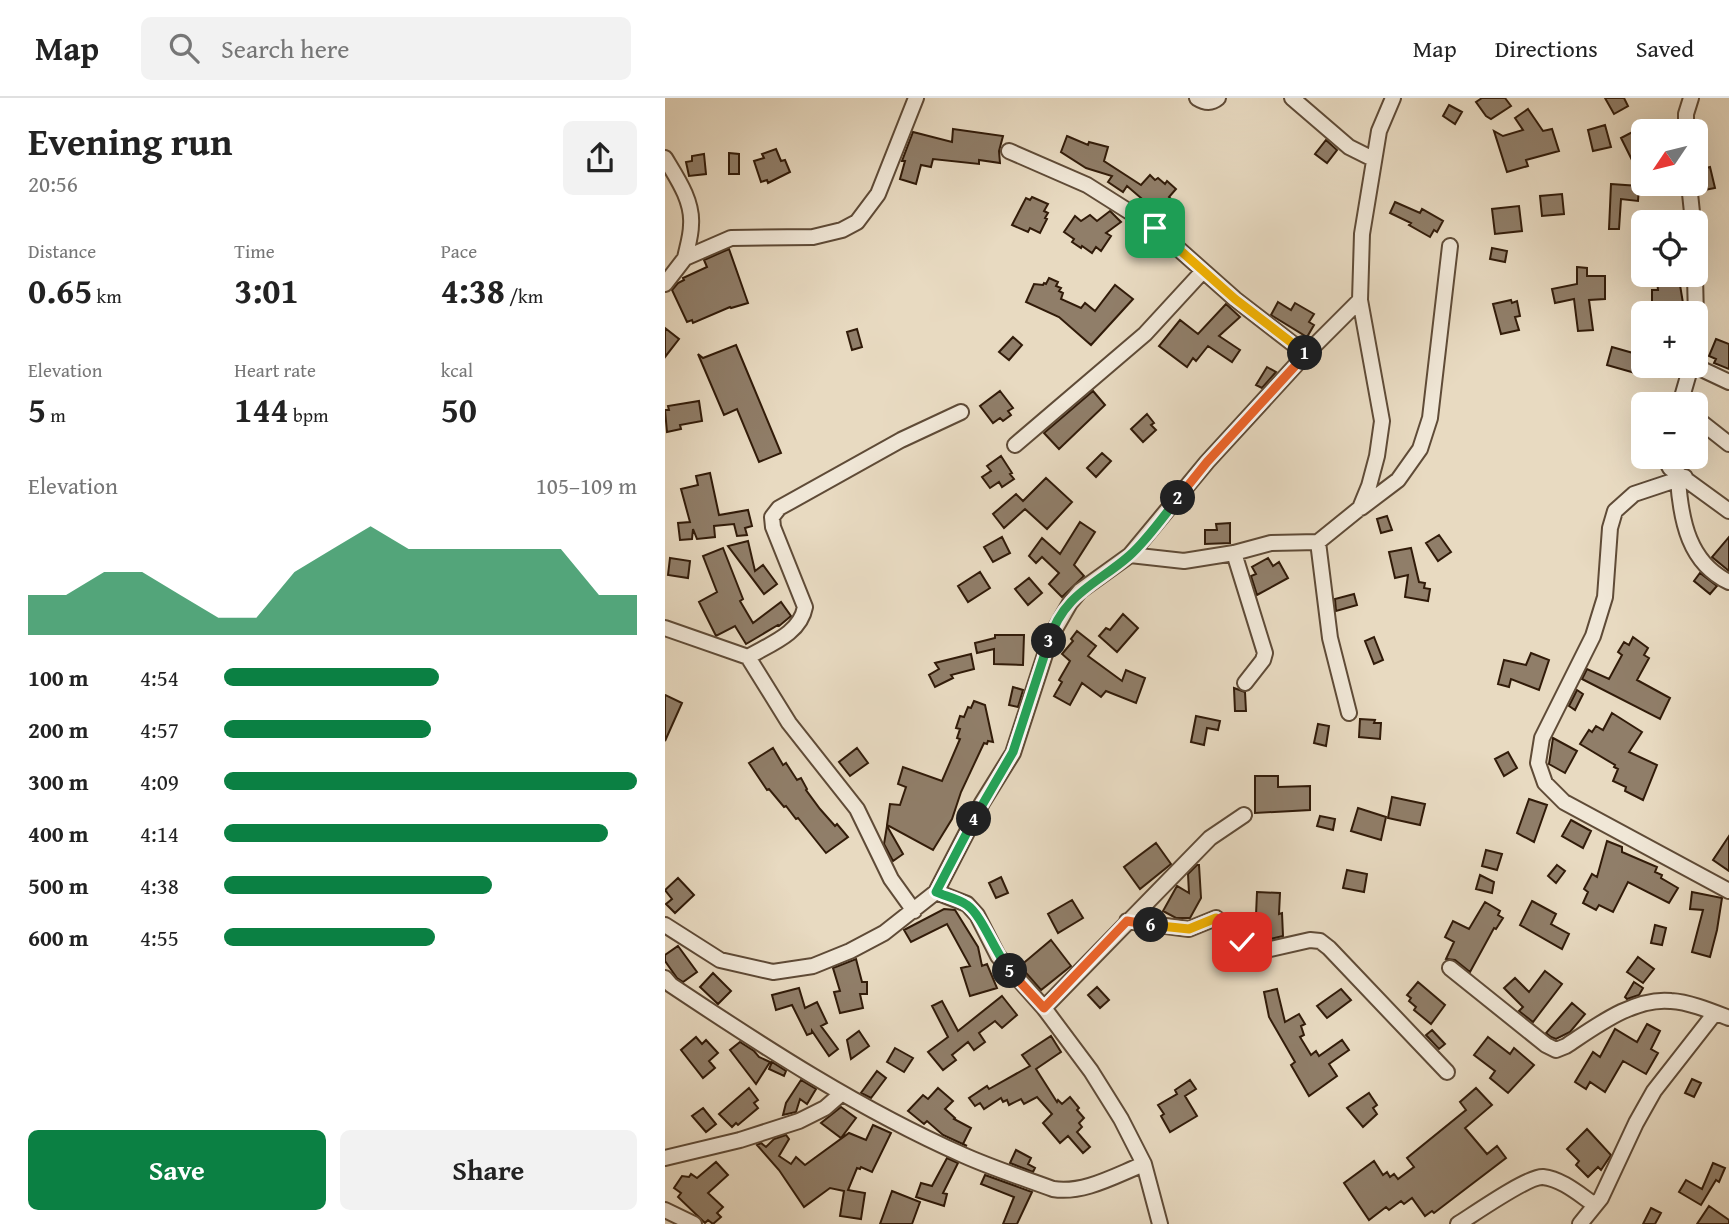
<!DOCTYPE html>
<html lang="en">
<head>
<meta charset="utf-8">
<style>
	:root { --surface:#fff; --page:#f2f2f2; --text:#222; --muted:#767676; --line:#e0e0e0; --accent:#0b8043 }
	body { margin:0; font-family:"Gentium Book Plus",serif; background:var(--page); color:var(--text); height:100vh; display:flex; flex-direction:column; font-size:26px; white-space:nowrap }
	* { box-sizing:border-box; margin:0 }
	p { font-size:23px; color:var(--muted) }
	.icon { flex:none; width:38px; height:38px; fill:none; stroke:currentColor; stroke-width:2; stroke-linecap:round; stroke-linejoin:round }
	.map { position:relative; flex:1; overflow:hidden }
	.drawer { display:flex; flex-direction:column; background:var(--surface); width:665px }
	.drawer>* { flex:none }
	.needle { width:46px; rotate:235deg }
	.tools { position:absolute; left:966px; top:21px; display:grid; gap:14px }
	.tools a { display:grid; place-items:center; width:77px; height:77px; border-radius:10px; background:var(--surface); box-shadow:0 7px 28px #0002; font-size:35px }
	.pin { position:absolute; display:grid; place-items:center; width:60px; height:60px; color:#fff; margin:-30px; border-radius:14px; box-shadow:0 4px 10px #0006 }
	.km { position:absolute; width:35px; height:35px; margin:-18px; border-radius:50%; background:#222; color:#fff; font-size:19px; line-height:35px; text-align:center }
	.round { display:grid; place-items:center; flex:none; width:74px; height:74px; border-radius:10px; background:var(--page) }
	.summary { display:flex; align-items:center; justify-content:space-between; height:119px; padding:0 28px }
	h1 { font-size:38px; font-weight:800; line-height:52px }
	.metrics { display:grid; grid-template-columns:repeat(3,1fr); gap:10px; height:119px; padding:7px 28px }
	.metrics div { display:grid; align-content:center }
	.metrics b { font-size:35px; font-weight:800 }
	.metrics small { font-size:19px; font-weight:400 }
	.metrics p { font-size:19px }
	.chart { height:196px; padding:14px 28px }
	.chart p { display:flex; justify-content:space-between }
	.chart svg { width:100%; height:126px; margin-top:7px; fill:var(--accent); opacity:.7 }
	.action { display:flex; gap:14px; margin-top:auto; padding:14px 28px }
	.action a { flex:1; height:80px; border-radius:10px; background:var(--accent); color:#fff; font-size:28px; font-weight:800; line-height:80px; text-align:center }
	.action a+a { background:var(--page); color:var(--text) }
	ul { padding:0 28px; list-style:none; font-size:23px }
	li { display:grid; grid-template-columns:112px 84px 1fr; align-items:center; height:52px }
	li i { height:18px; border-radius:9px; background:var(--accent) }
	header { display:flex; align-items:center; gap:42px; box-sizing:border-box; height:98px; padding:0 35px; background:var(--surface); border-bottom:2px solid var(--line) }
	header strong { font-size:33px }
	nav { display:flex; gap:38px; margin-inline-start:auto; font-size:24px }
	.search { width:490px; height:63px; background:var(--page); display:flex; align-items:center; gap:18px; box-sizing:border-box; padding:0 24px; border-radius:10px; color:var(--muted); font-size:26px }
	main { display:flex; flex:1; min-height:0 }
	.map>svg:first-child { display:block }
	.building { fill:#907e69; stroke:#311b09; stroke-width:2 }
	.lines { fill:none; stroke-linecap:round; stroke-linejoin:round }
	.minor-casing { stroke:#5f4b37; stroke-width:18 }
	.minor { stroke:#f0e7d7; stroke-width:14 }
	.split-1-casing { stroke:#fff; stroke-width:14 }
	.split-2-casing { stroke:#fff; stroke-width:14 }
	.split-3-casing { stroke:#fff; stroke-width:14 }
	.split-4-casing { stroke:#fff; stroke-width:14 }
	.split-5-casing { stroke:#fff; stroke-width:14 }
	.split-6-casing { stroke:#fff; stroke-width:14 }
	.split-7-casing { stroke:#fff; stroke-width:14 }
	.split-1 { stroke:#f5b400; stroke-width:9 }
	.split-2 { stroke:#f0652b; stroke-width:9 }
	.split-3 { stroke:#22a559; stroke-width:9 }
	.split-4 { stroke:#22a559; stroke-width:9 }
	.split-5 { stroke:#22a559; stroke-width:9 }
	.split-6 { stroke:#f0652b; stroke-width:9 }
	.split-7 { stroke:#f5b400; stroke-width:9 }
</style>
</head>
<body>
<header>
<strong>Map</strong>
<div class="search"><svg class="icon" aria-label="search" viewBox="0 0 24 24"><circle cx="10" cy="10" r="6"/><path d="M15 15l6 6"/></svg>Search here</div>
<nav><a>Map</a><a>Directions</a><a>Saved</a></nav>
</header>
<main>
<section class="drawer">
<div class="summary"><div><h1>Evening run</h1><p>20:56</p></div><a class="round"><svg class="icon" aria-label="share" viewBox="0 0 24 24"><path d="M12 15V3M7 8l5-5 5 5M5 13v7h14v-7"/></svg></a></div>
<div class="metrics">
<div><p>Distance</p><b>0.65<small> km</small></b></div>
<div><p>Time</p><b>3:01</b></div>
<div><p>Pace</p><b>4:38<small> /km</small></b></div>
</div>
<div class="metrics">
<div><p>Elevation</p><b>5<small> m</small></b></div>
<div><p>Heart rate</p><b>144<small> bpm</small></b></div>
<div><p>kcal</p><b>50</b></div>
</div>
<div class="chart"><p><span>Elevation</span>105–109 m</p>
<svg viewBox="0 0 160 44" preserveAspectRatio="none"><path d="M0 44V30L10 30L20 22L30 22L40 30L50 38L60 38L70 22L80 14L90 6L100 14L110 14L120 14L130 14L140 14L150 30L160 30V44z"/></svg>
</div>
<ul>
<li><b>100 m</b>4:54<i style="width:52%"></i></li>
<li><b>200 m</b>4:57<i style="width:50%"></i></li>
<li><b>300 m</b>4:09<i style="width:100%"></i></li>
<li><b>400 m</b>4:14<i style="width:93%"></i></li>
<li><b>500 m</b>4:38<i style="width:65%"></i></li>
<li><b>600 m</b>4:55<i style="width:51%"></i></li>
</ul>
<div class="action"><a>Save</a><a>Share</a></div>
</section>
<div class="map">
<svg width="1064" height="1126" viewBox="0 0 1064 1126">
	<rect width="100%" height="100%" fill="#e8dac1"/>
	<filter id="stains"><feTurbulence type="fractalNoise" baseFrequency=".00286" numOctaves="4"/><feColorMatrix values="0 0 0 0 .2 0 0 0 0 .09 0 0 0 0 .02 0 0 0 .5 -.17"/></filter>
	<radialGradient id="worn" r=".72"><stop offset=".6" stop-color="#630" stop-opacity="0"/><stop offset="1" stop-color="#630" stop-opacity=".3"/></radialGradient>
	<path class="building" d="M817 0H840L846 8 826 21 821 18 811 4Z
		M940 0H959L963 8 949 16Z
		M784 7 797 14 790 26 778 18Z
		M863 11 878 33 887 31 894 53 861 62 863 68 842 74 829 33 838 38 858 32 850 20Z
		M940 27 946 49 928 53 923 32Z
		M975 30 978 36V61L969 66 956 40Z
		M288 31 338 38 334 53 335 65 314 62V66L268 61 266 69 256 67 251 86 235 81 240 63H237L248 34 287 44Z
		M402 38 423 47 424 44 443 49 439 63 476 87 485 77 490 82 493 80 500 86 502 83 511 91 504 99 506 101 491 119 478 111 483 106 462 88 458 94 443 84 447 78 421 70 396 54Z
		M661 42 672 52 662 65 650 56Z
		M111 51 116 63 120 62 125 74 103 85 102 82 96 84 89 63 99 60 97 56Z
		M64 55 74 56V76H64Z
		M39 56 41 76 24 78 21 64 27 63V58Z
		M1045 69 1050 90 1034 93 1031 80 1034 79 1033 72Z
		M946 86 974 88 973 103 956 101 954 131H944Z
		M897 96 899 116 877 118 875 98Z
		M367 99 383 106 379 113 383 115 380 120 382 121 375 135 365 130 363 134 347 127 361 100 365 102Z
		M730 104 755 115 757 111 778 123 772 134 769 132 765 139 744 127 746 125 725 115Z
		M854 108 857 133 830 136 827 111Z
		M445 113 456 124 441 135 446 138 436 153 431 149 427 155 417 148 416 150 407 144 409 141 399 134 410 118 416 123 425 117 432 123Z
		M827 150 842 153 840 164 825 161Z
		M64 151 83 205 66 210 65 209 28 225 27 222 22 224 7 192 13 185 19 182 18 180 42 169 39 162Z
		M912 169 922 170V178H940V201L924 202 928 232 913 233 909 201 890 205 887 191 912 186Z
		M384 180 393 184 391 188 396 190 394 193 398 195 396 201 416 210 420 205 430 213 450 187 468 201 426 247 394 219 361 204 369 186 378 187 379 185 381 186Z
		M1014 181 1018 205 987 206V192H993L992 182Z
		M846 202 847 205 852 203 855 218 850 219 854 232 836 236 828 206Z
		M613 204 626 212 630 205 649 216 644 224 649 227 642 239 606 217Z
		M561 206 575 219 554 238 575 252 567 264 543 248 531 263 528 260 522 269 494 248 515 222 533 236Z
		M0 230 14 241 0 259Z
		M192 231 197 249 187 252 182 234Z
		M348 239 357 247 344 262 334 254Z
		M1051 241 1064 246V271L1049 265 1051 261 1044 258Z
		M71 247 116 355 94 364 72 311 59 317 33 256 38 260Z
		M947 249 975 257 970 275 942 267Z
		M602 269 611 274 597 290 591 287Z
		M335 293 348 310 343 313 346 317 338 323 335 320 328 325 315 308Z
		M428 293 440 307 394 351 379 335Z
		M34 303 37 323 15 327 16 331 2 334 0 312H4L3 308Z
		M482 316 489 325 486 327 491 332 478 344 466 331Z
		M437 355 446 363 431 379 422 370Z
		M336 358 347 375 345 376 349 381 337 389 334 384 325 390 317 379 326 373 322 368Z
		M45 375 54 417 83 412 87 428 80 430 82 437 72 438 69 426 49 428 50 439 32 441 28 431 27 441 15 442 13 425 25 424 16 391 33 387 31 378Z
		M381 380 407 404 382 431 360 411 339 430 328 416 351 396 358 403Z
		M722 418 727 432 716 435 712 421Z
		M415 424 430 434 409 467 419 478 397 499 384 486 394 475 377 459 371 465 364 458 377 440 395 456Z
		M565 425V445L540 446V432H552L551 426Z
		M774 437 786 454 773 463 761 445Z
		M337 439 345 455 328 464 319 449Z
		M1064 439V473L1047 459Z
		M83 443 90 473 98 467 112 486 99 496 63 448Z
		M58 450 78 501 75 503 88 525 116 504 126 518 114 528 113 527 81 546 70 528 51 538 34 504 52 494 38 458Z
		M746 450 754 484 760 485 759 490 765 491 763 503 740 499 743 477 730 480 724 454Z
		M5 460 25 463 23 480 3 477Z
		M603 460 608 468 614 464 623 480 592 497 586 478 591 476 587 469Z
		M315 474 325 490 303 504 293 488Z
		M1035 475 1052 488 1045 496 1029 483Z
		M364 480 377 495 363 507 350 491Z
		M689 496 692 507 671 513 670 501Z
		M458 516 473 530 452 554 434 538 441 530 445 532Z
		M412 533 431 548 423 558 457 583 461 572 480 580 471 605 441 593 436 599 417 585 405 607 389 598 397 584 394 582 405 563 397 556 408 543 406 541Z
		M330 537H359L358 567 329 566V551L312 555 310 545 330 540Z
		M709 539 718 562 709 566 700 543Z
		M968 539 983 550 979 557 984 560 972 582 1005 600 995 621 917 581 922 571 944 581 957 557 953 554 959 544 964 547Z
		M866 555 884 562 874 592 846 581 844 589 833 586 839 562 861 567Z
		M306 556 309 571 286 577 288 580 270 589 264 577 274 571 270 565Z
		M348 589 358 592 353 609 344 607Z
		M569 590 580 594 581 613H570Z
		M912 592 918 596 910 612 904 608Z
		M0 597 17 605 0 643Z
		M309 603 320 607 328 644 323 643 322 646 319 645 296 694 287 721 268 752 222 727 225 706 235 707 241 689 233 686 238 669 277 683 295 641 292 640 295 631 291 630 295 618 299 619 303 609 306 610Z
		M947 615 977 634 964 654 992 667 978 702 960 693 961 689 948 683 953 671 949 669 950 667 915 646 924 632 927 634 931 628 938 632Z
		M531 618 555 623 553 632 542 630 539 647 526 644Z
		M695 621 710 622 709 625H716L715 641 694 639Z
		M653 626 664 628 661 648 649 645Z
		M888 640 912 653 900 675 884 666Z
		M108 650 118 667 121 665 132 682 136 680 142 691 141 692 155 711 170 728 172 726 183 739 161 755 133 720 131 721 121 708 119 709 104 691 102 692 84 665Z
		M192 650 203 665 185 678 174 664Z
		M843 654 852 670 839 678 830 661Z
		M590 678H613V689L645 688V712L590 715Z
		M727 699 760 706 755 727 723 720Z
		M864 701 882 707 869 744 852 735Z
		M693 710 721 719 716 742 686 733Z
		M655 718 670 721 668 732 652 728Z
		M906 722 926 733 918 750 897 738Z
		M222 728 238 756 228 763 219 746Z
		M1064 738V773L1048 762Z
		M942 743 957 749V754L992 769 990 774 997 777 996 780 1013 790 1004 805 963 784 948 814 934 807 931 812 918 805 923 794 919 791 927 776 932 779Z
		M491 745 506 766 475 791 459 769Z
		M821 752 837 756 832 772 817 768Z
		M532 767H534L536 800 525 820H511L498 813 512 788 524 795 523 776Z
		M892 767 900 773 891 785 883 778Z
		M682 772 702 776 699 794 678 790Z
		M815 777 829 784 827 795 811 791Z
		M336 779 343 795 331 800 324 785Z
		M13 780 29 797 10 815 1 806 7 801 0 792Z
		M592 794 615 795 614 816 617 815 618 838 593 844 590 842 589 817H591Z
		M1027 794 1057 800 1052 832 1045 859 1027 854 1038 812 1025 811Z
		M407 802 418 820 393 835 383 816Z
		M867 803 891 816 886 826 904 836 897 851 855 827Z
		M820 804 835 813 833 817 838 820 831 831 829 830 805 874 790 862 781 861 789 844 780 839 788 823 804 831Z
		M279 811 290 812 313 849 317 868 322 866 332 890 305 898 296 870 305 868 282 826 246 844 239 832Z
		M990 827 1001 830 997 847 986 845Z
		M386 842 406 868 376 892 355 868Z
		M13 848 32 874 18 884 12 880 0 863V857Z
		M973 859 989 871 978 885 962 874Z
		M191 861 197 884H202V896H195L198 910 175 915 169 894 175 893 168 870Z
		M880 873 897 886 868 924 854 913 858 909 839 890 850 880 864 894Z
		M48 875 66 893 53 906 35 889Z
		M753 884 780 907 766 926 749 912 751 909 744 903 746 900 742 897Z
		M969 884 978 890 974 897 962 901 960 899Z
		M432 889 444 902 435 910 423 897Z
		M134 890 140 910 152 904 162 925 156 928 173 951 164 958 147 933V935L142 937 127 907 111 912 107 897Z
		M612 891 620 924 634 916 640 926 636 928 639 937 635 939 646 957 651 953 654 958 677 942 684 952 664 966 672 978 644 998 626 967 630 964 604 919 599 894Z
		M676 891 686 902 662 920 652 908Z
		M337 898 352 917 337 930 330 923 314 935 320 944 309 952 303 944 287 957 291 962 278 972 263 954 283 939 267 908 277 903 293 933Z
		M907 905 920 916 905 934 891 941 886 939 881 935Z
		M982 926 995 933 986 951 993 955 981 976 958 963 940 994 925 984 921 991 910 984 928 954 935 959 950 931 972 944Z
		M767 932 780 946 774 951 761 937Z
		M194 933 204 948 186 961 182 942Z
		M386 938 396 954 371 971 392 1004 393 1002 397 1006 405 999 414 1010 412 1012 419 1020 414 1025 417 1029 412 1034 425 1049 418 1055 403 1038 395 1045 378 1025 387 1016 372 999 359 1006 356 1001 344 1007 342 1002 338 1004 336 1000 319 1011 315 1005 310 1008 304 1000 322 988 324 991 365 968 357 957Z
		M31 939 37 946 41 942 53 955 44 963 50 970 38 980 16 952Z
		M823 939 845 956 849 950 869 967 843 995 825 980 830 973 809 957Z
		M75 944 89 953 94 959 105 964 91 986 65 952Z
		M230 950 248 960 239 974 222 964Z
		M107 964 121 973 119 978 104 971Z
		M212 973 221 980 206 1000 196 995Z
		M1027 981 1036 985 1029 999 1020 995Z
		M136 982 151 991 142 1006 135 1001 131 1014 118 1017 121 1005Z
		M525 982 531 991 520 998 532 1018 505 1034 496 1018 499 1016 493 1007 512 996 510 992Z
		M84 990 93 1002 89 1005 93 1010 73 1027 71 1025 67 1029 54 1016Z
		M273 990 288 1003 280 1011 290 1020 289 1021 306 1030 298 1046 302 1048 278 1037 262 1023 259 1026 243 1013 258 997 263 1001Z
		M811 990 827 1007 800 1030 822 1056 832 1048 841 1060 769 1115 767 1113 760 1118 747 1100 739 1106 736 1103 724 1112 721 1109 704 1122 679 1085 709 1063 718 1077 722 1074 725 1079 729 1076 733 1081 749 1069 742 1060 801 1012 795 1004Z
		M704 995 712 1007 708 1010 712 1016 698 1029 682 1010Z
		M176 1009 191 1020 176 1040 156 1025Z
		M38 1010 51 1026 41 1034 27 1018Z
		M208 1027 226 1035 207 1074 196 1069 195 1071 192 1070 183 1092 200 1095 196 1121 175 1118 179 1093 165 1090 139 1109 114 1072 92 1047 96 1045 101 1049 109 1041 121 1037 124 1041 114 1058 126 1066 131 1059 140 1067 184 1035 201 1042Z
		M922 1031 946 1057 936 1072 933 1069 923 1079 911 1067 914 1063 902 1051Z
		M351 1052 366 1060 363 1066 370 1070 368 1074 345 1065Z
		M282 1060 293 1065 278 1095 282 1096 279 1108 251 1099 256 1085 267 1088Z
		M51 1064 63 1077 43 1095 58 1109 52 1115 56 1119 48 1126 43 1122 40 1125 13 1099 16 1095 9 1090 17 1078 24 1079 26 1076 32 1080Z
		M1048 1065 1060 1070 1054 1084 1051 1082 1036 1107 1014 1094 1021 1082 1037 1091Z
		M320 1077 367 1094 352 1126H338L349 1099 316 1086Z
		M227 1093 255 1104 247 1126H215Z
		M1044 1108 1064 1122V1126H1032Z
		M986 1110 996 1115 990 1126H978Z"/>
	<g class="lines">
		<defs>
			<path id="minor" d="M532 0C540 5 546 6 553 0
				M627 0 684 49 708 61
				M1021 33V16L1026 0
				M344 53 422 87 490 130 570 201 641 256
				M0 60C12 80 28 103 26 127 26 138 22 150 20 160
				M1024 86 1028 124
				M1030 177 1031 222
				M0 186 20 160 66 140 148 139 177 132 192 124 213 96 251 0
				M1030 268 1064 284
				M1015 306 1026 268
				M1031 320 1064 346
				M350 347 480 236 538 173
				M999 359 1005 370 1064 413
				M1020 379 969 396 950 413 945 430 940 499 928 538 877 640 873 665 880 685 899 704 1064 793
				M1013 382C1016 423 1024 465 1064 484
				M696 410 733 382 755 351 765 320 785 148
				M569 455 600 555 598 562 580 585
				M465 457 519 463 569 455 606 445 653 444
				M0 530 83 559 124 625 192 711 226 781 249 813
				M83 559C105 546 135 536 140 509L108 429 107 419 114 410 236 342 296 314
				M684 615 665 540 653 444 695 410 704 388 712 358 717 323 695 202 697 136 714 33 728 0
				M271 794 302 806 312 817 333 858 379 910 426 973 456 1021 479 1066 495 1126
				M462 823 524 831 551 820 585 851 592 854 645 842 655 843 664 850 782 974
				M0 827 55 862 108 874 148 868 185 853 219 835 271 794 317 705 348 655 386 538 405 505 415 493 465 457 542 364 641 256 695 202
				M785 870 881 947 891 952 901 948C930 929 969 899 1006 903 1024 904 1046 913 1064 920
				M0 880 6 887C99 949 194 1011 298 1057 327 1070 358 1080 388 1091 419 1096 451 1077 479 1066
				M379 910 545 740 579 717
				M0 1060 75 1042 134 1023 160 1010 176 996
				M0 1112 29 1126
				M793 1126C809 1116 863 1078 878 1079 897 1081 915 1097 930 1107
				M915 1126 936 1100 971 1025 989 993 1050 915"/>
		</defs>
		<use href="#minor" class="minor-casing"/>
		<use href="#minor" class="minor"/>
	</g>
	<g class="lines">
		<defs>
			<path id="split-1" d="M490 130 570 201 640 255"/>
			<path id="split-2" d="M513 400 542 364 641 256 640 255"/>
			<path id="split-3" d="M384 543C398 496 432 486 464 458 482 442 498 419 513 400"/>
			<path id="split-4" d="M309 721 348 654 384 543"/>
			<path id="split-5" d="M309 721 271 794C280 798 294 801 302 807 317 817 330 855 345 873"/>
			<path id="split-6" d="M345 873 379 910 462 823 486 827"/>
			<path id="split-7" d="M486 827 524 831 551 820 577 844"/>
		</defs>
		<use href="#split-1" class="split-1-casing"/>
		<use href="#split-2" class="split-2-casing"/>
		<use href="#split-3" class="split-3-casing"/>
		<use href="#split-4" class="split-4-casing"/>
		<use href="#split-5" class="split-5-casing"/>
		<use href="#split-6" class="split-6-casing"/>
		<use href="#split-7" class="split-7-casing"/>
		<use href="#split-1" class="split-1"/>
		<use href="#split-2" class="split-2"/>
		<use href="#split-3" class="split-3"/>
		<use href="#split-4" class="split-4"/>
		<use href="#split-5" class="split-5"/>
		<use href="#split-6" class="split-6"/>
		<use href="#split-7" class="split-7"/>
	</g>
	<rect width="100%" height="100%" filter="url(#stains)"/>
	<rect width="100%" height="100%" fill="url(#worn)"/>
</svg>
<div class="tools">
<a><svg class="needle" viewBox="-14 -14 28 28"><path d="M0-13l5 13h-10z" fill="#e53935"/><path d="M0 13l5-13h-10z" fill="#767676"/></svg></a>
<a><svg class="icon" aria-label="locate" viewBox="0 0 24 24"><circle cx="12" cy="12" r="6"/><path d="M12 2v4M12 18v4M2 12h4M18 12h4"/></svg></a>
<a>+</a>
<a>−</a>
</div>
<div class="pin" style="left:490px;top:130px;background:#1e9e55"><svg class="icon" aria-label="arrive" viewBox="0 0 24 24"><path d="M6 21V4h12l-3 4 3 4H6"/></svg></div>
<div class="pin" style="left:577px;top:844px;background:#d93025"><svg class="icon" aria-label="check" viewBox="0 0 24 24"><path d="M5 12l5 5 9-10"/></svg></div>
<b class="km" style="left:640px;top:255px">1</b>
<b class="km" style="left:513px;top:400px">2</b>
<b class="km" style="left:384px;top:543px">3</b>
<b class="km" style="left:309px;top:721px">4</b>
<b class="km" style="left:345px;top:873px">5</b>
<b class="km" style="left:486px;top:827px">6</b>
</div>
</main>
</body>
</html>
